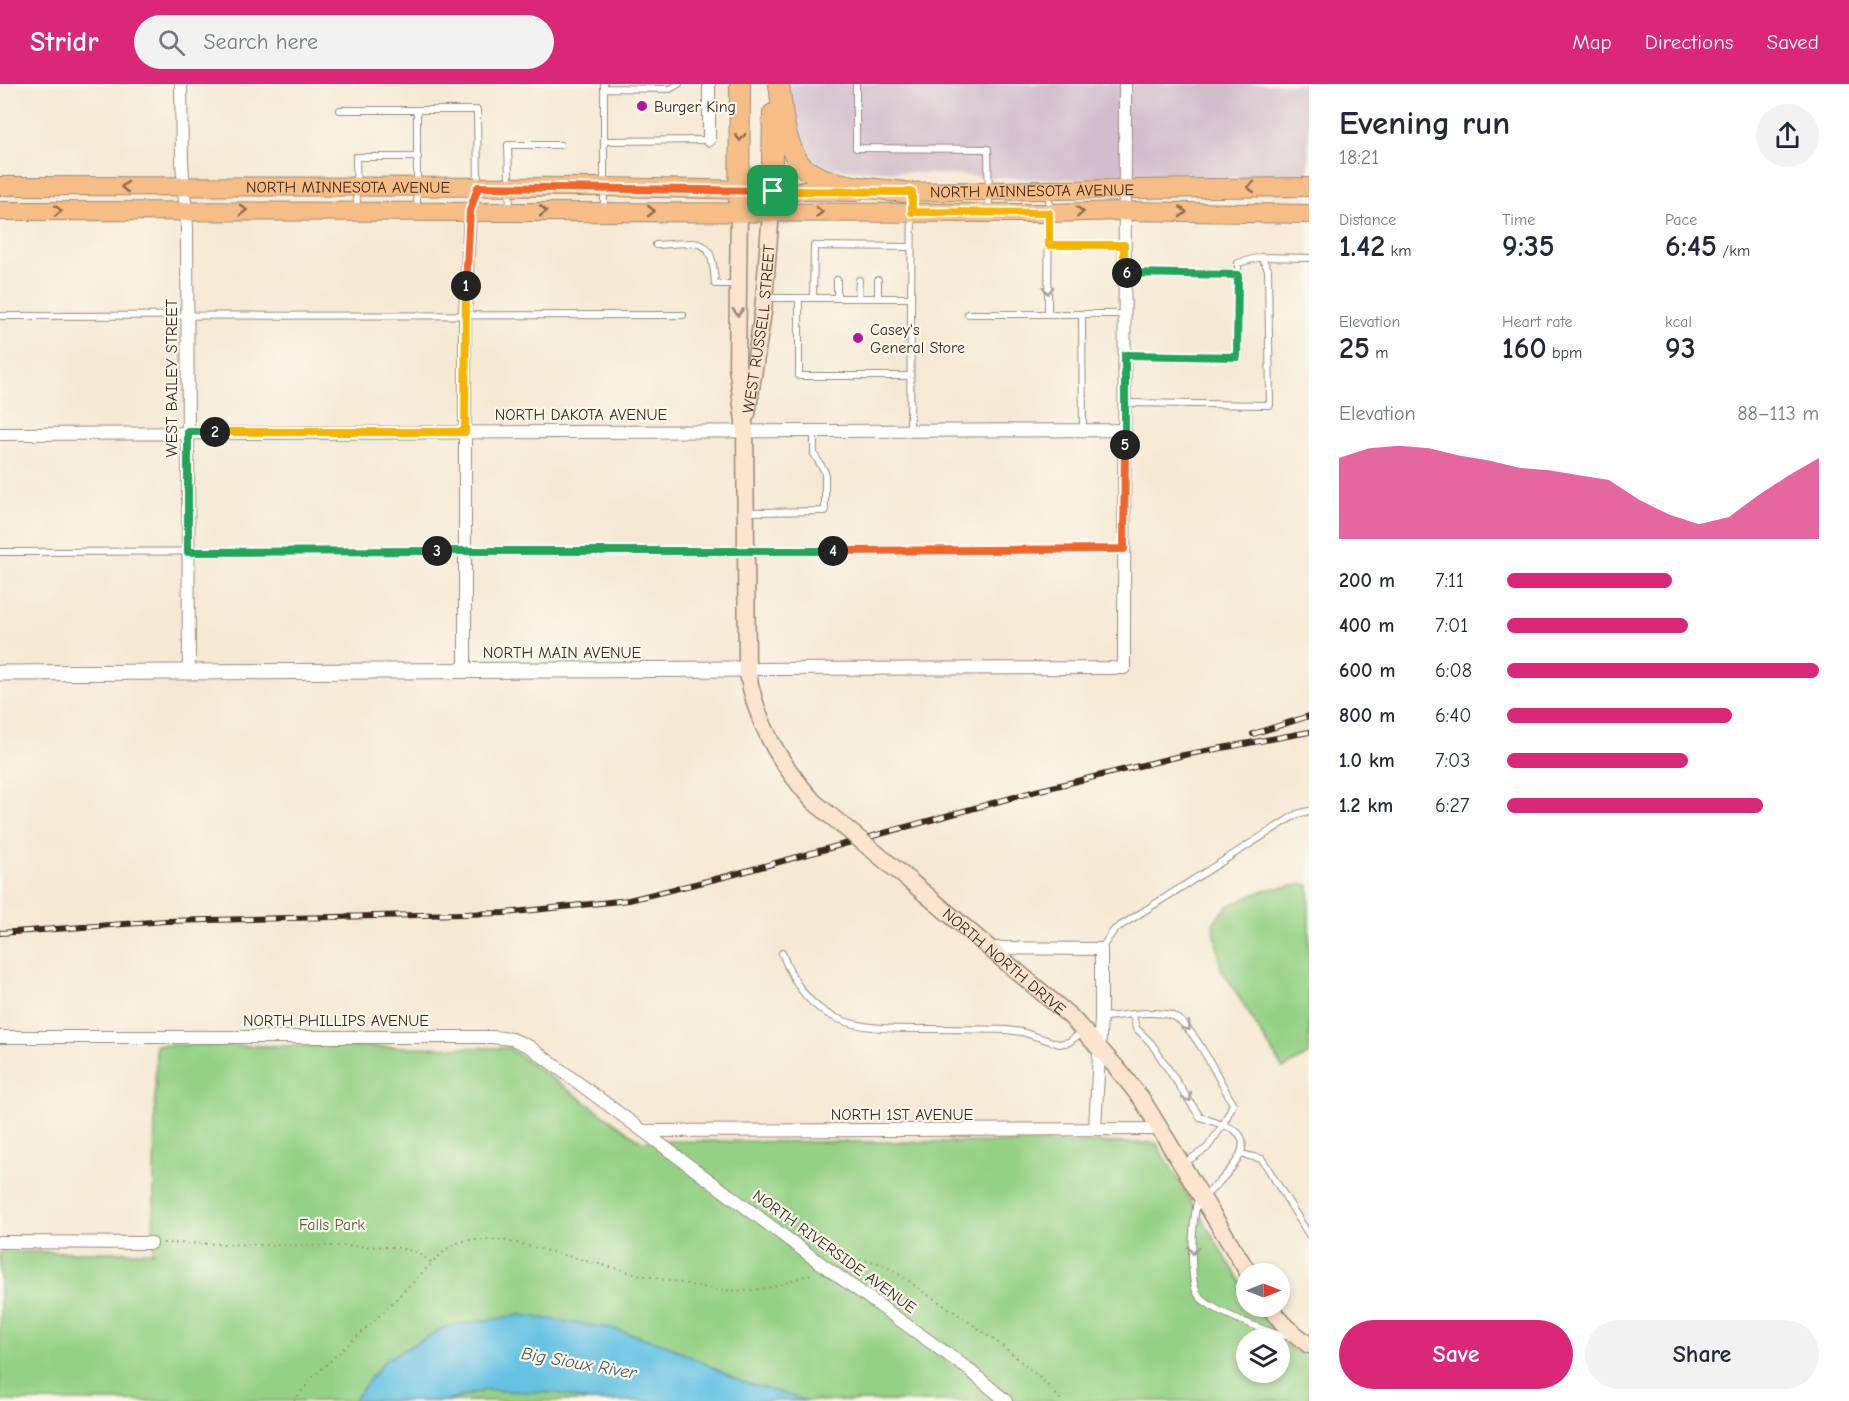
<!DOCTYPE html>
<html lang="en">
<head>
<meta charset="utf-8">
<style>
	:root { --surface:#fff; --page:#f2f2f3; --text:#1f2937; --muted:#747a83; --accent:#db2777 }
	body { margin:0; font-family:"Comic Neue",sans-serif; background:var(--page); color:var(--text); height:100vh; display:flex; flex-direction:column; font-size:22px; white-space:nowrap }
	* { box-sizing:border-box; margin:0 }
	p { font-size:20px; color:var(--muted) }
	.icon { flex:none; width:33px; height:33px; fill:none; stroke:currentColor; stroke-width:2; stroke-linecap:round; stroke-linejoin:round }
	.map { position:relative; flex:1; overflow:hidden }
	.drawer { display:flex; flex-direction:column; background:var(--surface); width:540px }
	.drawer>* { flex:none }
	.needle { width:39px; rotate:90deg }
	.controls { position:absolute; left:1236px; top:1179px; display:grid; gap:12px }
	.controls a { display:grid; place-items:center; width:54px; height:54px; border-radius:50%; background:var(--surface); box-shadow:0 3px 9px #0003; font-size:30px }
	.pin { position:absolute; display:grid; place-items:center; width:51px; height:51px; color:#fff; margin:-26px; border-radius:12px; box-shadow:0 3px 9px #0006 }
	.km { position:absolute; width:30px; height:30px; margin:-15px; border-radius:50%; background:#222; color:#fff; font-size:16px; line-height:30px; text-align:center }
	.round { display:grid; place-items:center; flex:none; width:63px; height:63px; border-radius:32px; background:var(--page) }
	.head { display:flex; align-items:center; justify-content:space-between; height:102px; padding:0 30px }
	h1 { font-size:33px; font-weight:800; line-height:45px }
	.stats { display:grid; grid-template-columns:repeat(3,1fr); gap:9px; height:102px; padding:6px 30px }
	.stats div { display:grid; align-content:center }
	.stats b { font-size:30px; font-weight:800 }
	.stats small { font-size:16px; font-weight:400 }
	.stats p { font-size:16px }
	.chart { height:168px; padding:12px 30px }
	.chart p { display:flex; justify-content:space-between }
	.chart svg { width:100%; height:108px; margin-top:6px; fill:var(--accent); opacity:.7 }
	.primary-button { display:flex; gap:12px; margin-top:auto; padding:12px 30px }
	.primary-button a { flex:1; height:69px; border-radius:36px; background:var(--accent); color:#fff; font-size:24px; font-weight:800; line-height:69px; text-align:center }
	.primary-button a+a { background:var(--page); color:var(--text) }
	ul { padding:0 30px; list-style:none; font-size:20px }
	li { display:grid; grid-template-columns:96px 72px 1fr; align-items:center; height:45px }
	li i { height:15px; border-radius:8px; background:var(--accent) }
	header { display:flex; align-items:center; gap:36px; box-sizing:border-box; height:84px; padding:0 30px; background:var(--accent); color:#fff }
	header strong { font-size:28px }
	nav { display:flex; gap:33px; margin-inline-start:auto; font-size:21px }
	.search { width:420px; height:54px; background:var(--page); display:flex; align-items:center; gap:15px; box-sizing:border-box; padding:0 21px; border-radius:33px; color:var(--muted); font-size:22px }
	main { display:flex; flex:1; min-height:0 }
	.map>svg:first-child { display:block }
	.industrial { fill:#d1bdcb }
	.green { fill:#95d185; stroke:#687e52; stroke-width:1.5; fill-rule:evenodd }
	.water { fill:#65c2e3; stroke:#507680; stroke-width:1.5 }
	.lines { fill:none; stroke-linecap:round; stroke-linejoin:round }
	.service-casing { stroke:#988a79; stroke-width:8 }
	.minor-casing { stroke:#988a79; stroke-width:14 }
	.tertiary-casing { stroke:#988a79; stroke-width:17 }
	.secondary-casing { stroke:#988a79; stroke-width:19 }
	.primary-casing { stroke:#988a79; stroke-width:20 }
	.trunk-casing { stroke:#988a79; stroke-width:22 }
	.path { stroke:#988a79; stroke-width:2; stroke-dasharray:1.5 4.5; stroke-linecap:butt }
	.service { stroke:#fff; stroke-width:6 }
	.minor { stroke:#fff; stroke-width:12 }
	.tertiary { stroke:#fff; stroke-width:15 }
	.secondary { stroke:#fbe5cf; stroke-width:16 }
	.primary { stroke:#f6be86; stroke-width:18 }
	.trunk { stroke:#f6be86; stroke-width:20 }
	.rail-casing { stroke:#3b2a1e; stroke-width:6 }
	.rail { stroke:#fbf7ec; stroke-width:4; stroke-dasharray:11; stroke-linecap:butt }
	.secondary-bridge-casing { stroke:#988a79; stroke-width:19; stroke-linecap:butt }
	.secondary-bridge { stroke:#fbe5cf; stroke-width:16 }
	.oneway { stroke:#8f6d4d }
	.oneway2 { stroke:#a79f9a }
	.oneway3 { stroke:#9b8876 }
	.split-1-casing { stroke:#fff; stroke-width:12 }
	.split-2-casing { stroke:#fff; stroke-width:12 }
	.split-3-casing { stroke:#fff; stroke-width:12 }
	.split-4-casing { stroke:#fff; stroke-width:12 }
	.split-5-casing { stroke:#fff; stroke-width:12 }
	.split-6-casing { stroke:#fff; stroke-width:12 }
	.split-7-casing { stroke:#fff; stroke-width:12 }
	.split-1 { stroke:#f0652b; stroke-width:8 }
	.split-2 { stroke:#f5b400; stroke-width:8 }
	.split-3 { stroke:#22a559; stroke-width:8 }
	.split-4 { stroke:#22a559; stroke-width:8 }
	.split-5 { stroke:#f0652b; stroke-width:8 }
	.split-6 { stroke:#22a559; stroke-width:8 }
	.split-7 { stroke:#f5b400; stroke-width:8 }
	.poi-dot { fill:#b5179e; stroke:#fbf7ec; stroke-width:2 }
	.labels { text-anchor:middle; stroke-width:4.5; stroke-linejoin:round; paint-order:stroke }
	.poi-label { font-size:16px; fill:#3b2a1e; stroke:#fbf7ec; text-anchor:start }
	.street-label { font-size:16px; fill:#3b2a1e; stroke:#fbf7ec }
	.park-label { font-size:16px; fill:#565c3d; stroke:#fbf7ec }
	.water-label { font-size:18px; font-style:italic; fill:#485859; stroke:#fbf7ec }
</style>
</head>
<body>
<header>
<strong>Stridr</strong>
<div class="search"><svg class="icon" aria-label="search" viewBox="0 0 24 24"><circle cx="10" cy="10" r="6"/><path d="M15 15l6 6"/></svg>Search here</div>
<nav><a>Map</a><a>Directions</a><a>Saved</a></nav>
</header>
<main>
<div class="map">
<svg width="1309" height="1317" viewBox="0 0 1309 1317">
	<rect width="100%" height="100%" fill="#fbf7ec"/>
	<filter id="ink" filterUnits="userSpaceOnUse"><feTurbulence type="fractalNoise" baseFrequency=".0167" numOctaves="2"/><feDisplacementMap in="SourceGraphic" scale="12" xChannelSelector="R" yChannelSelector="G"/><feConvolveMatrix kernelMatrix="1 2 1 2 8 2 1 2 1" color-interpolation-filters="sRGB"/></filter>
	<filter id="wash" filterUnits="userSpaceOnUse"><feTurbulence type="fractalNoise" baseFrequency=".008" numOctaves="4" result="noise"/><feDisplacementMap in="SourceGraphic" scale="24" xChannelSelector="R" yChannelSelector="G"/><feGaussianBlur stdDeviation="1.35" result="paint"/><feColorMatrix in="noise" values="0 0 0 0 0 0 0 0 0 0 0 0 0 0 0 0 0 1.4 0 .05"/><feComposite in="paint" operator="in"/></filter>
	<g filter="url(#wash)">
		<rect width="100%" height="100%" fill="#f6e9d4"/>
		<path class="industrial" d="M790 0H1309V93L1029 95 827 84 811 74 800 53 790 16Z"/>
		<path class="green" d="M1304 800 1309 801V970L1283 985 1221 884 1213 839 1228 822 1264 806Z
			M156 961 509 964 641 1057 1156 1059 1246 1207V1222L1256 1223 1286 1261 1309 1276V1317H0V1168H153ZM1246 1256H1280V1288H1246Z"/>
		<path class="water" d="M521 1231 610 1244 665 1260 740 1297 808 1317H590L557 1309 486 1306 446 1317H353L385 1276 447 1242Z"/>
	</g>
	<g filter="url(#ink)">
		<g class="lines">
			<defs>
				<path id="service" d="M604 0V57L709 56
					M856 0V64L988 65 989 127
					M604 4 670 5 679 0
					M340 26H477L478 103 471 126
					M604 57V125
					M357 125 356 73H418
					M417 126V26
					M510 126 508 61H560
					M656 161C700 159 712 149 715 200H738
					M1049 161H1124
					M1125 189 1238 191
					M837 196V214
					M878 196V214
					M764 214H910
					M799 214V292H910
					M813 214 814 162 911 163
					M858 214 859 196
					M1048 229 1049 109
					M968 230H1125
					M1082 230 1083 346
					M0 232 683 231
					M1125 271 1237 273 1238 179 1261 173 1309 174
					M1125 319 1270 321 1268 185 1261 173
					M910 346 912 110
					M747 428 825 427V388L814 370V347
					M0 468 1124 465
					M1101 865 1114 846 1297 730 1309 727
					M782 869C810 942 853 945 923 945 951 945 979 945 1006 946L1022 948 1059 960 1069 958 1084 947
					M1101 933C1123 932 1149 926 1170 931 1192 936 1221 1000 1233 1020L1223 1041 1200 1033 1151 959 1136 944 1133 931
					M1241 1070 1262 1075 1309 1151
					M1183 1080 1207 1064 1223 1041C1270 1055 1220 1097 1203 1114
					M1199 1112C1193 1130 1187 1197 1199 1212 1209 1226 1272 1250 1290 1253"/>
				<path id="minor" d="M181 0 182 78 187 144 189 589
					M709 0V56
					M0 350 1125 346
					M747 585 1124 584 1125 0
					M465 586V231L470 127
					M991 864 1101 865V933L1095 1045
					M0 953H492L512 955 530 963 827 1184 968 1285 1006 1317
					M643 1047 1161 1045
					M0 1158 151 1159"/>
				<path id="tertiary" d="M0 589 747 585"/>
				<g id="secondary">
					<path d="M739 127 737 281 745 346 747 585C756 639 778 677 814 718"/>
					<path id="s1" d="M747 330 763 228 771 128"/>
					<path id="s2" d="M910 797 1071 933 1116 983 1141 1014 1249 1190"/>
					<path d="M1269 1222 1286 1243 1309 1261"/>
				</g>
				<g id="primary">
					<path id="s3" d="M0 102 604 103 856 108"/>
					<path id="s4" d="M890 108 1309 103"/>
					<path d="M0 127 1049 129 1124 127 1309 130"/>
				</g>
				<path id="trunk" d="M779 0C782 20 782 41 790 60 792 67 796 75 801 81 823 103 874 104 904 108
					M739 127 740 0
					M771 128 773 30"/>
			</defs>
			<use href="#service" class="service-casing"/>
			<use href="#minor" class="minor-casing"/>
			<use href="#tertiary" class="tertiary-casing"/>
			<use href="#secondary" class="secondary-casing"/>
			<use href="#primary" class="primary-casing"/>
			<use href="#trunk" class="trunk-casing"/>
			<path class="path" d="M163 1159 392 1163C408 1165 419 1168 432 1179
				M842 1180C851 1178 861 1175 870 1177 890 1181 909 1198 925 1209 976 1242 1021 1272 1062 1317
				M294 1317 313 1293 377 1234 443 1168 454 1160 468 1156H501L521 1160 641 1191 717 1206 747 1207 772 1203 814 1189"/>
			<use href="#service" class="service"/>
			<use href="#minor" class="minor"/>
			<use href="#tertiary" class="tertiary"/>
			<use href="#secondary" class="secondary"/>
			<use href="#primary" class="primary"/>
			<use href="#trunk" class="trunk"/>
			<defs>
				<path id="rail" d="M1253 650 1309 632
					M0 849 166 837 505 829 629 816 728 792 1036 707 1184 671 1309 648"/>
			</defs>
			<use href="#rail" class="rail-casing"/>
			<use href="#rail" class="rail"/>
			<defs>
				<path id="secondary-bridge" d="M814 718 910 797"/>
			</defs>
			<use href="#secondary-bridge" class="secondary-bridge-casing"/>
			<use href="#secondary-bridge" class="secondary-bridge"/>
		</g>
		<defs><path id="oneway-chevron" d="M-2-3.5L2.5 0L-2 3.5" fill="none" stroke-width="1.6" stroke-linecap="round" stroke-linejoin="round" transform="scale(1.5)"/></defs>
		<g class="oneway">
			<use href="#oneway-chevron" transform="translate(740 53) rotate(90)"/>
			<use href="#oneway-chevron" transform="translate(125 103) rotate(-180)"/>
			<use href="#oneway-chevron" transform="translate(1251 103) rotate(180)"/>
			<use href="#oneway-chevron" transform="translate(243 126)"/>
			<use href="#oneway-chevron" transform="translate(58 127)"/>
			<use href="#oneway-chevron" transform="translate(543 127)"/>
			<use href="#oneway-chevron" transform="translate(651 127)"/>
			<use href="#oneway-chevron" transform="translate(819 128)"/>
			<use href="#oneway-chevron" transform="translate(1080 128) rotate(-1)"/>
			<use href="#oneway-chevron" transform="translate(1183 128) rotate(1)"/>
		</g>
		<g class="oneway2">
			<use href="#oneway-chevron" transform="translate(1048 206) rotate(91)"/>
			<use href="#oneway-chevron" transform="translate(1187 943) rotate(48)"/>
			<use href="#oneway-chevron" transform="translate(1188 1014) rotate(58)"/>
			<use href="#oneway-chevron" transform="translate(1193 1166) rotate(90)"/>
		</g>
		<use class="oneway3" href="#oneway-chevron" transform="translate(738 228) rotate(91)"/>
	</g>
	<g class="lines" filter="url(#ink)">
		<defs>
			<path id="split-1" d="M466 202 470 127 478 103 773 107"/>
			<path id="split-2" d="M215 348H465L466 202"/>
			<path id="split-3" d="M215 348H188V468L437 467"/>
			<path id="split-4" d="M437 467H833"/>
			<path id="split-5" d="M833 467 1124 465 1125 361"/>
			<path id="split-6" d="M1125 361V271L1237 273 1238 191 1127 189"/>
			<path id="split-7" d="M773 107 912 108V128L1049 129V161H1124V189H1127"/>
		</defs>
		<use href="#split-1" class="split-1-casing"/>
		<use href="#split-2" class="split-2-casing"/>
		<use href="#split-3" class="split-3-casing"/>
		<use href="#split-4" class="split-4-casing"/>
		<use href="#split-5" class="split-5-casing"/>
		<use href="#split-6" class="split-6-casing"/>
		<use href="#split-7" class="split-7-casing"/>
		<use href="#split-1" class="split-1"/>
		<use href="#split-2" class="split-2"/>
		<use href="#split-3" class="split-3"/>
		<use href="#split-4" class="split-4"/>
		<use href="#split-5" class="split-5"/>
		<use href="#split-6" class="split-6"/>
		<use href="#split-7" class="split-7"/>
	</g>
	<g class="poi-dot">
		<circle cx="642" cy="22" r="6"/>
		<circle cx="858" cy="254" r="6"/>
	</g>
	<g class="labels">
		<g class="poi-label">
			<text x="654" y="28">Burger King</text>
			<text x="870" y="251">Casey's<tspan x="870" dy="18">General Store</tspan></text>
		</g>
		<g class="street-label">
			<text dy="6" stroke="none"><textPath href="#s3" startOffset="348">NORTH MINNESOTA AVENUE</textPath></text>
			<text dy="6" stroke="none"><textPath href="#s4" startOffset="142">NORTH MINNESOTA AVENUE</textPath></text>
			<text dy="6" stroke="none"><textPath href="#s1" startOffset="86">WEST RUSSELL STREET</textPath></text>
			<text transform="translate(171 294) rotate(-90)" y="6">WEST BAILEY STREET</text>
			<text x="581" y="336">NORTH DAKOTA AVENUE</text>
			<text x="562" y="574">NORTH MAIN AVENUE</text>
			<text dy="6" stroke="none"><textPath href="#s2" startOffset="124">NORTH NORTH DRIVE</textPath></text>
			<text x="336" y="942">NORTH PHILLIPS AVENUE</text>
			<text x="902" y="1036">NORTH 1ST AVENUE</text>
			<text transform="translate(835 1167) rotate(36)" y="6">NORTH RIVERSIDE AVENUE</text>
		</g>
		<g class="park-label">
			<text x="332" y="1146">Falls Park</text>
		</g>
		<g class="water-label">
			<text transform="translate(579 1279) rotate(10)" y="6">Big Sioux River</text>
		</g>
	</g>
</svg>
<div class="controls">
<a><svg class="needle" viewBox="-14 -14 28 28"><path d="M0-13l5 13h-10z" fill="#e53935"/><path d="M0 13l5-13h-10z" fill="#747a83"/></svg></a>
<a><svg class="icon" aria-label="layers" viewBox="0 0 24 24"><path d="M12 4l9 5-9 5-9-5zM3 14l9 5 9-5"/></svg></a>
</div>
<div class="pin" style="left:773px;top:107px;background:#1e9e55"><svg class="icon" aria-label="arrive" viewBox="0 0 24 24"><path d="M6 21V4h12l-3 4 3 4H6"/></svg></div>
<b class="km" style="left:466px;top:202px">1</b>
<b class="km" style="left:215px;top:348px">2</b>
<b class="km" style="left:437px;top:467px">3</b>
<b class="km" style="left:833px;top:467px">4</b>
<b class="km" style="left:1125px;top:361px">5</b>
<b class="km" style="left:1127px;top:189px">6</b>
</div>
<section class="drawer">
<div class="head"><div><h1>Evening run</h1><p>18:21</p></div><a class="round"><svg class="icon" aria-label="share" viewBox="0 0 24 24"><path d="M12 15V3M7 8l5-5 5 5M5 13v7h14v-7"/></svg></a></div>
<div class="stats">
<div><p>Distance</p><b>1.42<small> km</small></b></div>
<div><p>Time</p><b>9:35</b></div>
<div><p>Pace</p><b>6:45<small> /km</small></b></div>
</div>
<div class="stats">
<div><p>Elevation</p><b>25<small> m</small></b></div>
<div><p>Heart rate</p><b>160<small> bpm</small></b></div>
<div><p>kcal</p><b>93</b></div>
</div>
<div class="chart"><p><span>Elevation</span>88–113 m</p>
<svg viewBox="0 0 160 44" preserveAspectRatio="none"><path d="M0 44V11L10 7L20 6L30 7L40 10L50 12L60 15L70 16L80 18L90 20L100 28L110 34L120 38L130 35L140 26L150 18L160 11V44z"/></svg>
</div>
<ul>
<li><b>200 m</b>7:11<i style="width:53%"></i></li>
<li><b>400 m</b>7:01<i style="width:58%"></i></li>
<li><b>600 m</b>6:08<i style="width:100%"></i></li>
<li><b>800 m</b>6:40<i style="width:72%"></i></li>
<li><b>1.0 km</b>7:03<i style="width:58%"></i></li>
<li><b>1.2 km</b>6:27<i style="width:82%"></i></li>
</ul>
<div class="primary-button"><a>Save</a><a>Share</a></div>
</section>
</main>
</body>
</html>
